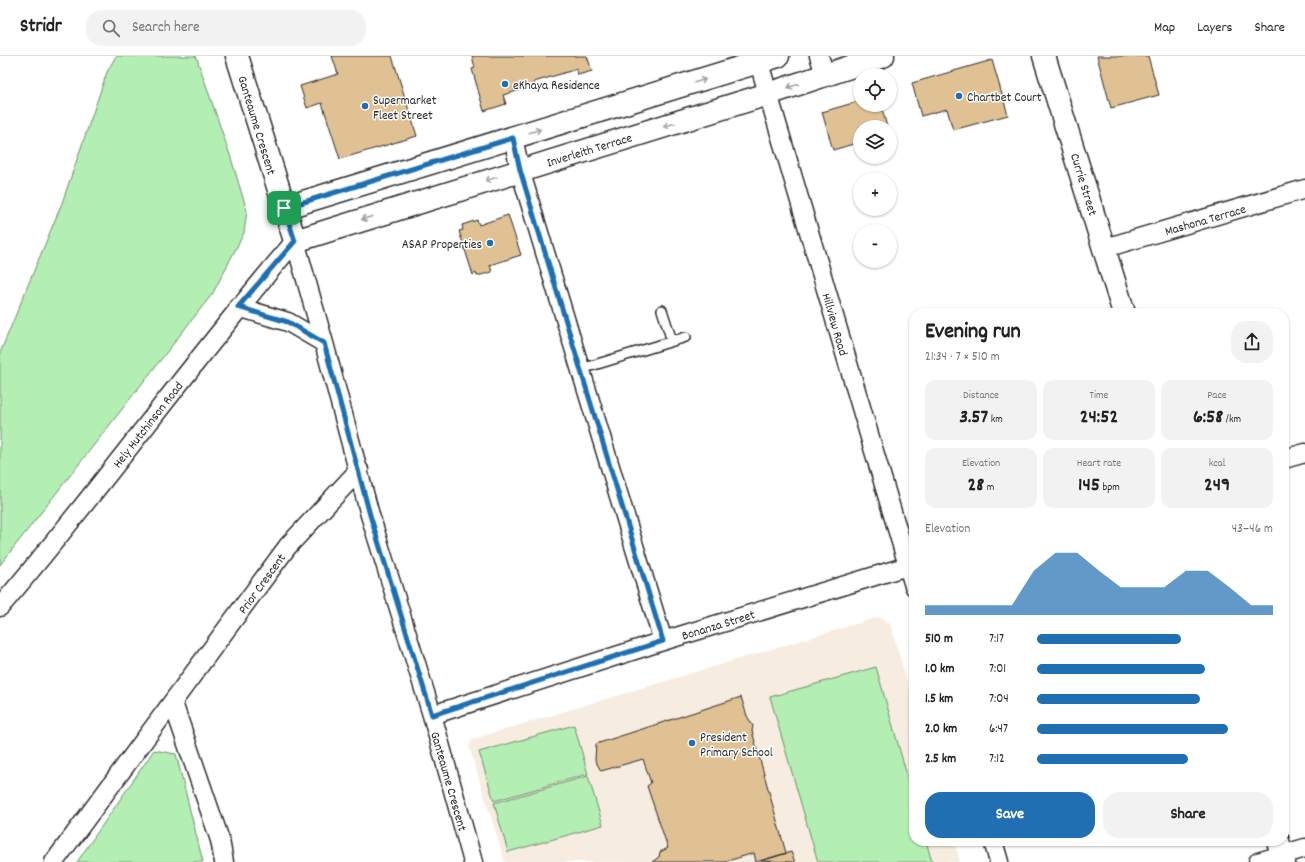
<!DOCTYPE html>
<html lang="en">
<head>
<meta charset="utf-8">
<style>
	:root { --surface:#fff; --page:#f2f2f2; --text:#222; --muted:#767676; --line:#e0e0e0; --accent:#1f6fb2 }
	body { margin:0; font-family:Dekko,sans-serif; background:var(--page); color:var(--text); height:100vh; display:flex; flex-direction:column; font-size:15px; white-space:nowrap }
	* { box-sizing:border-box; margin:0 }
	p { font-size:13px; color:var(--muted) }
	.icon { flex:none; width:22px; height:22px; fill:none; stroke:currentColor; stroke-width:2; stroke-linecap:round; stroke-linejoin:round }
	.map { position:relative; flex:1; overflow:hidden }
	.panel { position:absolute; left:909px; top:252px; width:380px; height:538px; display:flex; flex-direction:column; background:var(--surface); border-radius:16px; box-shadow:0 1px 3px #0004 }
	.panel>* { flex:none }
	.tools { position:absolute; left:853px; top:12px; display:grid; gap:8px }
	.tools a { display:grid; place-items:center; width:44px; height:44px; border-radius:50%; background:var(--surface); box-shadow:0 1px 3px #0004; font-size:20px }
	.pin { position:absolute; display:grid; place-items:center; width:34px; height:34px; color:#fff; margin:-17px; border-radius:8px; box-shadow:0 2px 6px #0006 }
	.round { display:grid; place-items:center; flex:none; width:42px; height:42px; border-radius:16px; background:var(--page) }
	.summary { display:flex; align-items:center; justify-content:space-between; height:68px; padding:0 16px }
	h1 { font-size:22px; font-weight:700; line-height:30px }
	.figures { display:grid; grid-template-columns:repeat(3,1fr); gap:6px; height:68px; padding:4px 16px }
	.figures div { display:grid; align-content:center; border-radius:10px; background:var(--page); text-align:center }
	.figures b { font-size:20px; font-weight:700 }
	.figures small { font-size:11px; font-weight:400 }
	.figures p { font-size:11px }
	.chart { height:112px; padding:8px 16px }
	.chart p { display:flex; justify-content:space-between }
	.chart svg { width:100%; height:72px; margin-top:4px; fill:var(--accent); opacity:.7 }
	.primary-button { display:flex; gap:8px; margin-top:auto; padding:8px 16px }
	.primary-button a { flex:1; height:46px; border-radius:16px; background:var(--accent); color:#fff; font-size:16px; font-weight:700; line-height:46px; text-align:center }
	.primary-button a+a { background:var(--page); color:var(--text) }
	ul { padding:0 16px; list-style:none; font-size:13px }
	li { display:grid; grid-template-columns:64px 48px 1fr; align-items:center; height:30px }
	li i { height:10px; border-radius:5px; background:var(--accent) }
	header { display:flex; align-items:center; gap:24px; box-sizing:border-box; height:56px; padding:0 20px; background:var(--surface); border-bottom:1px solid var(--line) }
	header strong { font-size:19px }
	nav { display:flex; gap:22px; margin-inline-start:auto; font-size:14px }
	.search { width:280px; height:36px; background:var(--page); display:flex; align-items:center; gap:10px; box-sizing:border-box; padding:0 14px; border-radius:16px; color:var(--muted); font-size:15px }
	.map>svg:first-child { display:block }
	.built { fill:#f6ecdf }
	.green { fill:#b3eeb3; stroke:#6f8c6f }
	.building { fill:#e0c193; stroke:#2b2b2b }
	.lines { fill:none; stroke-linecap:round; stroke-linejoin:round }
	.lane-casing { stroke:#2b2b2b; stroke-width:12 }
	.street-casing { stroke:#2b2b2b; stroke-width:21 }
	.secondary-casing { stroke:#2b2b2b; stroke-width:25 }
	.lane { stroke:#fff; stroke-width:9 }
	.street { stroke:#fff; stroke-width:18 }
	.secondary { stroke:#fff; stroke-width:22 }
	.oneway { stroke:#a0a0a0 }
	.route-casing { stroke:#fff; stroke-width:8 }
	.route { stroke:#1f6fb2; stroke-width:5 }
	.poi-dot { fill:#1f6fb2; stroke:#fff; stroke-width:1.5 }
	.labels { text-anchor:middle; stroke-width:3; stroke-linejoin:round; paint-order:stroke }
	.poi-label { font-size:13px; fill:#2b2b2b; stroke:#fff; text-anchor:start }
	.street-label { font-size:13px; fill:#2b2b2b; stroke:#fff }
</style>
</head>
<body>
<header>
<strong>Stridr</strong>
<div class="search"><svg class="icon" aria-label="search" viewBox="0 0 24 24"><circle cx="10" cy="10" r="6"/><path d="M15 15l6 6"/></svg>Search here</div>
<nav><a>Map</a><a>Layers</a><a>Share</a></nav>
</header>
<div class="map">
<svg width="1305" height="806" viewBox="0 0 1305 806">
	<rect width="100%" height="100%" fill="#fff"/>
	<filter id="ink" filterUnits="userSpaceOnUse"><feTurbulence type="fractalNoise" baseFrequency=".025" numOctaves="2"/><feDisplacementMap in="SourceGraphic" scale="8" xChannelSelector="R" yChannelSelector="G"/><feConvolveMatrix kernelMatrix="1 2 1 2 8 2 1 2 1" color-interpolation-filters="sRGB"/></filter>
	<g filter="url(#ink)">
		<path class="built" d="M879 561 890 568 914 649V785H954L960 806H505L469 691 473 683Z"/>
		<path class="green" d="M116 0H196L231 102 247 155 244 177 213 237 0 509V297L62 147 107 16Z
			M876 611 914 744V785H926L932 806H818L770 641Z
			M574 669 588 718 494 745 479 696Z
			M154 694 176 698 203 806H77Z
			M588 720 603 769 508 796 494 747Z"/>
		<path class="building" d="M332 0H392L417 80 340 103 322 47 307 52 300 30 338 18Z
			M472 0H587L592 15 578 19 577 13 534 26 535 30 503 39 506 48 484 55 472 13 475 12Z
			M1097 0H1148L1159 39 1111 52Z
			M992 4 1008 59 953 74 947 53 921 60 912 27Z
			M860 45V49H881L887 71H860V86L833 94 822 56Z
			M508 159 521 199 490 209 492 216 477 220 476 217 473 219 459 175 463 174 462 169 477 164 479 169Z
			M741 641 747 660 753 670 752 675 786 797 756 806 754 797 724 806H652L659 801 660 796 668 792 647 730 651 727 643 703 601 715 595 704 596 688Z
			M791 796 795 806 761 805Z"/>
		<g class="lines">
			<defs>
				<path id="lane" d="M662 254 672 285
					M581 313 686 281"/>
				<path id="street" d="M819 0 825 18
					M759 7 914 530
					M513 82 520 114 663 585
					M295 185 324 287 370 459 432 659 473 806
					M1105 192 1305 133
					M238 251 288 266 324 287
					M1284 403 1305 397
					M0 551C102 432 193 304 295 185
					M173 647 220 784 224 806
					M432 659 663 585 914 508
					M993 785 999 806
					M54 806 288 490 359 414
					M1258 806 1305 792"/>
				<path id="secondary" d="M237 0 295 185 768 38 883 0
					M1044 0 1124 257
					M284 152 778 0
					M1278 785 1284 806"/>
			</defs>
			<use href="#lane" class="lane-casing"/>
			<use href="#street" class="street-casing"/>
			<use href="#secondary" class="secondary-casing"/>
			<use href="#lane" class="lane"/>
			<use href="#street" class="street"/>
			<use href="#secondary" class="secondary"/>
		</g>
		<defs><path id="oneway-shaft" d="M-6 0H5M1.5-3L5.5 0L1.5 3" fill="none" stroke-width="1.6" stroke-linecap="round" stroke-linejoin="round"/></defs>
		<g class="oneway">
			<use href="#oneway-shaft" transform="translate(700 25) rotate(-17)"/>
			<use href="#oneway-shaft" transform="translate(793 30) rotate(160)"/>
			<use href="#oneway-shaft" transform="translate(669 69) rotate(163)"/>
			<use href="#oneway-shaft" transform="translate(535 75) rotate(-17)"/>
			<use href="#oneway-shaft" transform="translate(491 123) rotate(163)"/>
			<use href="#oneway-shaft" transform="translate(367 162) rotate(163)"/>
		</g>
	</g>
	<g class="lines" filter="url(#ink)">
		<defs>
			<path id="route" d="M513 82 520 114 663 585 432 659 370 459 324 287 288 266 238 251 295 185 284 152Z"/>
		</defs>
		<use href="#route" class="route-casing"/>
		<use href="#route" class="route"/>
	</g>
	<g class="poi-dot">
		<circle cx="505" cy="28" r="4"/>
		<circle cx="959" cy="40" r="4"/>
		<circle cx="365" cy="50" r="4"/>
		<circle cx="490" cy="187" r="4"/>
		<circle cx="692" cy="687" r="4"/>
	</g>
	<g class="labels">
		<g class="poi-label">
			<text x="513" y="33">eKhaya Residence</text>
			<text x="967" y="45">Chartbet Court</text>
			<text x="373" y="48">Supermarket<tspan x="373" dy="15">Fleet Street</tspan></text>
			<text x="482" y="192" text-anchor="end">ASAP Properties</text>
			<text x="700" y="685">President<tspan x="700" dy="15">Primary School</tspan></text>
		</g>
		<g class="street-label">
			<text transform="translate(258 69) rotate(73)" y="5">Ganteaume Crescent</text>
			<text transform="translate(589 93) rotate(-17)" y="5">Inverleith Terrace</text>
			<text transform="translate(1085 128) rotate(73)" y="5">Currie Street</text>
			<text transform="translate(1205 163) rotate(-16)" y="5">Mashona Terrace</text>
			<text transform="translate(836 268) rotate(74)" y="5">Hillview Road</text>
			<text transform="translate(147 368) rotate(-52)" y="5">Hely Hutchinson Road</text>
			<text transform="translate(261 527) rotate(-54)" y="5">Prior Crescent</text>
			<text transform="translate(718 568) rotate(-17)" y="5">Bonanza Street</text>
			<text transform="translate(450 725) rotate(74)" y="5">Ganteaume Crescent</text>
		</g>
	</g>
</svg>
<div class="tools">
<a><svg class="icon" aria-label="locate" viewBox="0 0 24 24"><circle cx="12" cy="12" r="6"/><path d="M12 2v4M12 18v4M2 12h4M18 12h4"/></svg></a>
<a><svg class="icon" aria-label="layers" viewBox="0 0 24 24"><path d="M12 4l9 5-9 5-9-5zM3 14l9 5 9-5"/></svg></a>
<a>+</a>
<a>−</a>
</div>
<div class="pin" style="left:284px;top:152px;background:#1e9e55"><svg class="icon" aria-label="arrive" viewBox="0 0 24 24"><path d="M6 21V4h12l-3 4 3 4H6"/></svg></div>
<section class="panel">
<div class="summary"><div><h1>Evening run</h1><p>21:34 · 7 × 510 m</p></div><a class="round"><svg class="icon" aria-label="share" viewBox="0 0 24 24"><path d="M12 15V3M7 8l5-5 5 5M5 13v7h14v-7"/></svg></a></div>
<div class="figures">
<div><p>Distance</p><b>3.57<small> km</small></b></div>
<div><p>Time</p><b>24:52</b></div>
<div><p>Pace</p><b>6:58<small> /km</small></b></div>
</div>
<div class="figures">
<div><p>Elevation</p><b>28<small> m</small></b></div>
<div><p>Heart rate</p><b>145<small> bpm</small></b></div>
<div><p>kcal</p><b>249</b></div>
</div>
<div class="chart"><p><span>Elevation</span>43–46 m</p>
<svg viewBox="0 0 160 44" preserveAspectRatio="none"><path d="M0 44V38L10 38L20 38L30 38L40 38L50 17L60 6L70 6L80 17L90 27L100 27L110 27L120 17L130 17L140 27L150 38L160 38V44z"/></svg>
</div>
<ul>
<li><b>510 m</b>7:17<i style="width:61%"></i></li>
<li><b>1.0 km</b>7:01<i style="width:71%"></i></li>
<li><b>1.5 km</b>7:04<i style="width:69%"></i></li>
<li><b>2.0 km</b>6:47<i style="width:81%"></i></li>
<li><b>2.5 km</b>7:12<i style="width:64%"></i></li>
</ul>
<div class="primary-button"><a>Save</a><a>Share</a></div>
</section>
</div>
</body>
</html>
